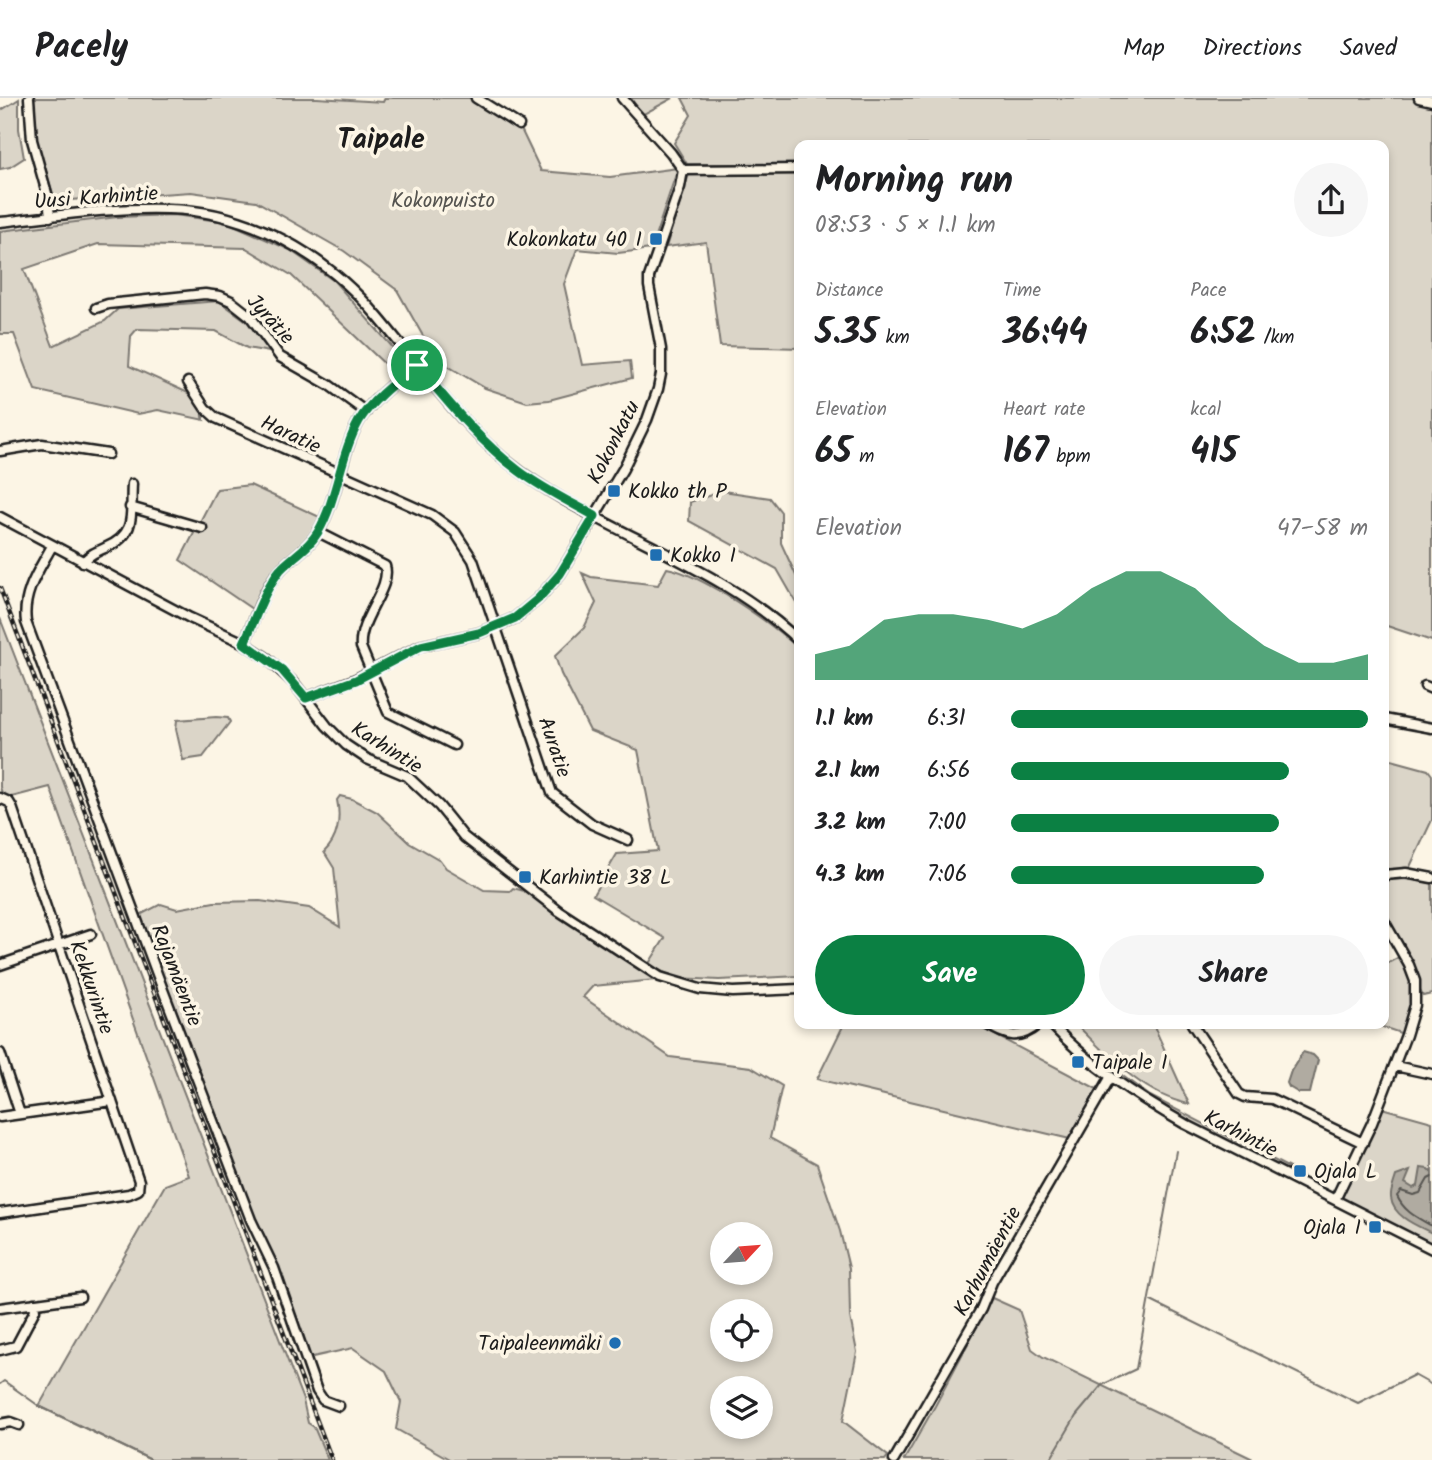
<!DOCTYPE html>
<html lang="en">
<head>
<meta charset="utf-8">
<style>
	:root { --surface:#fff; --page:#f6f6f6; --text:#202124; --muted:#757577; --line:#e0e0e0; --accent:#0b8043 }
	body { margin:0; font-family:Kalam,sans-serif; background:var(--page); color:var(--text); height:100vh; display:flex; flex-direction:column; font-size:26px; white-space:nowrap }
	* { box-sizing:border-box; margin:0 }
	p { font-size:23px; color:var(--muted) }
	.icon { flex:none; width:38px; height:38px; fill:none; stroke:currentColor; stroke-width:2; stroke-linecap:round; stroke-linejoin:round }
	.map { position:relative; flex:1; overflow:hidden }
	.details { position:absolute; left:794px; top:42px; width:595px; height:889px; display:flex; flex-direction:column; background:var(--surface); border-radius:14px; box-shadow:0 4px 10px #0003 }
	.details>* { flex:none }
	.needle { width:46px; rotate:64deg }
	.fabs { position:absolute; left:710px; top:1124px; display:grid; gap:14px }
	.fabs a { display:grid; place-items:center; width:63px; height:63px; border-radius:50%; background:var(--surface); box-shadow:0 4px 10px #0003; font-size:35px }
	.pin { position:absolute; display:grid; place-items:center; width:60px; height:60px; color:#fff; margin:-30px; border:4px solid #fff; border-radius:50%; box-shadow:0 2px 7px #0007 }
	.round { display:grid; place-items:center; flex:none; width:74px; height:74px; border-radius:37px; background:var(--page) }
	.overview { display:flex; align-items:center; justify-content:space-between; height:119px; padding:0 21px }
	h1 { font-size:38px; font-weight:600; line-height:52px }
	.stats { display:grid; grid-template-columns:repeat(3,1fr); gap:10px; height:119px; padding:7px 21px }
	.stats div { display:grid; align-content:center }
	.stats b { font-size:35px; font-weight:600 }
	.stats small { font-size:19px; font-weight:400 }
	.stats p { font-size:19px }
	.chart { height:196px; padding:14px 21px }
	.chart p { display:flex; justify-content:space-between }
	.chart svg { width:100%; height:126px; margin-top:7px; fill:var(--accent); opacity:.7 }
	.cta { display:flex; gap:14px; margin-top:auto; padding:14px 21px }
	.cta a { flex:1; height:80px; border-radius:42px; background:var(--accent); color:#fff; font-size:28px; font-weight:600; line-height:80px; text-align:center }
	.cta a+a { background:var(--page); color:var(--text) }
	ul { padding:0 21px; list-style:none; font-size:23px }
	li { display:grid; grid-template-columns:112px 84px 1fr; align-items:center; height:52px }
	li i { height:18px; border-radius:9px; background:var(--accent) }
	header { display:flex; align-items:center; gap:42px; box-sizing:border-box; height:98px; padding:0 35px; background:var(--surface); border-bottom:2px solid var(--line) }
	header strong { font-size:33px }
	nav { display:flex; gap:38px; margin-inline-start:auto; font-size:24px }
	.map>svg:first-child { display:block }
	.green { fill:#dbd5c8; stroke:#7c7872; stroke-width:2; fill-rule:evenodd }
	.water { fill:#b0aba1; stroke:#75726c; stroke-width:2 }
	.lines { fill:none; stroke-linecap:round; stroke-linejoin:round }
	.shore { stroke:#575551; stroke-width:2 }
	.stream { stroke:#75726c; stroke-width:2 }
	.minor-casing { stroke:#1c1c1c; stroke-width:13 }
	.minor { stroke:#fcf5e5; stroke-width:8 }
	.rail-casing { stroke:#1c1c1c; stroke-width:4.5 }
	.rail { stroke:#fcf5e5; stroke-width:2; stroke-dasharray:5; stroke-linecap:butt }
	.route-casing { stroke:#fff; stroke-width:14 }
	.route { stroke:#0b8043; stroke-width:9 }
	.poi-dot { fill:#1f6fb2; stroke:#fcf5e5; stroke-width:2.5 }
	.labels { text-anchor:middle; stroke-width:7; stroke-linejoin:round; paint-order:stroke }
	.street-label { font-size:21px; fill:#1c1c1c; stroke:#fcf5e5 }
	.park-label { font-size:21px; fill:#555450; stroke:#fcf5e5 }
	.poi-label { font-size:21px; fill:#1c1c1c; stroke:#fcf5e5; text-anchor:start }
	.district-label { font-size:28px; font-weight:bold; fill:#1c1c1c; stroke:#fcf5e5 }
</style>
</head>
<body>
<header>
<strong>Pacely</strong>
<nav><a>Map</a><a>Directions</a><a>Saved</a></nav>
</header>
<div class="map">
<svg width="1432" height="1362" viewBox="0 0 1432 1362">
	<rect width="100%" height="100%" fill="#fcf5e5"/>
	<filter id="ink" filterUnits="userSpaceOnUse"><feTurbulence type="fractalNoise" baseFrequency=".0143" numOctaves="2"/><feDisplacementMap in="SourceGraphic" scale="14" xChannelSelector="R" yChannelSelector="G"/><feConvolveMatrix kernelMatrix="1 2 1 2 8 2 1 2 1" color-interpolation-filters="sRGB"/></filter>
	<g filter="url(#ink)">
		<path class="green" d="M29 0H317L383 4 385 0H476L519 27 541 73 610 79 678 70 651 151 618 155 577 151 564 186 582 267 630 263 632 280 549 302 527 304 485 290 436 261 397 192 344 153 256 103 191 94 55 103 36 39Z
			M631 0H673L642 17Z
			M682 0H1432V543L1384 527V47H800V67L687 66 674 45 691 17Z
			M19 1V31L24 60 10 69 0 71V13Z
			M689 76H800V250L720 248 706 144 666 149Z
			M174 117 227 124 290 152 334 183 403 261 393 274 291 177 246 150 98 146 24 171 53 248 105 223 118 211 219 203 252 227 270 254 247 250 216 233 137 231 131 238 129 268 197 299 204 322 158 312 138 316 35 292 14 236H0V133L118 119Z
			M250 387 324 421 318 434 279 473 258 515 180 462 217 391Z
			M723 393 770 400 781 414V445L800 486V511L777 471 689 423 690 404Z
			M667 470C703 477 773 526 800 552V878L719 882 676 880 648 867 665 840 593 797 617 756 658 753 638 652 590 633 561 576 555 558 584 530 596 505 582 475 591 479 658 487Z
			M0 520 303 1302 308 1325 314 1329 328 1362H151L39 1308 165 1087 189 1078 50 689 4 701 0 689Z
			M216 619 228 620 230 624 203 659 183 662 176 631 177 622Z
			M1384 660 1428 672 1432 677V722L1408 773 1384 775Z
			M340 698 352 701 377 714 409 744 440 762 446 770 484 792 510 793 513 790 528 794 656 882 593 888 583 899 670 959 751 969 782 988 770 1040 817 1066 840 1133 849 1170 850 1219 857 1254 843 1323 888 1358 885 1362H451L396 1331 401 1304 386 1273 353 1250 308 1260 136 819 161 806 177 811 214 804 260 803 309 810 340 829 334 770 324 754C338 741 341 721 337 702ZM723 1136H761V1174H723ZM723 1213H761V1251H723ZM723 1290H761V1328H723Z
			M1404 781 1432 785V896L1423 898 1416 885 1406 937 1374 926H1384V867L1403 857 1384 812V785L1388 782Z
			M844 926H974L1097 991 1070 1041 817 981Z
			M1076 926H1153L1189 1006C1143 997 1108 958 1076 926Z
			M1093 956 1150 998 1295 1073 1277 1070 1151 1003 1090 960Z
			M1378 1009 1432 1024V1151L1335 1104Z
			M992 1200 1019 1212 1032 1251 1043 1259 1255 1362H904L935 1308Z"/>
		<path class="water" d="M1303 954 1313 957 1318 962 1310 995H1299L1289 989 1287 985 1291 973Z
			M1421 1070 1428 1071 1432 1075V1135C1418 1128 1393 1119 1391 1100 1390 1094 1394 1085 1396 1078L1410 1073 1405 1085 1413 1090 1418 1088Z"/>
		<g class="lines">
			<path class="shore" d="M1432 1079 1428 1081 1420 1095 1413 1097 1401 1093 1397 1098C1404 1114 1418 1120 1432 1128"/>
			<path class="stream" d="M1151 1203 1358 1305 1414 1277 1432 1287
				M0 1286 4 1283 39 1308 151 1362
				M1050 1362 1076 1318 1102 1287 1136 1271 1176 1053"/>
			<defs>
				<path id="minor" d="M29 0 32 42 48 99 50 119
					M476 0 519 27
					M1419 0 1432 3
					M683 72 800 71
					M0 124C56 118 112 109 168 111 251 113 326 157 378 219 423 272 464 333 521 374 610 438 720 467 800 544
					M96 210 108 206 205 196 220 198 231 203 250 218 280 259 329 287 366 314
					M188 284 205 310 216 320 432 417 455 434 473 462 552 695 592 726 628 742
					M0 353 42 346 108 356
					M130 409 202 430
					M0 419 190 520 244 545 268 561 294 585 327 628 346 647 367 661 407 678 439 708 464 739 559 813 660 879 700 891 733 894 800 891
					M318 434 385 468C392 490 358 521 361 549L388 614 454 647
					M52 448C39 472 22 495 26 524L163 892 251 1122 274 1170 317 1293 323 1302 339 1308
					M83 464C90 456 98 453 107 449 138 435 130 415 132 386
					M244 545C255 522 263 491 280 472 292 459 308 451 318 434 338 399 341 355 359 323 373 300 397 283 417 266
					M1425 588 1432 591
					M306 600 356 581 420 548 479 535 515 520 538 501 560 476 623 371 647 322 658 291 661 276V251L649 188V179L680 89 683 72 671 55 622 0
					M1384 621 1432 630
					M0 700 9 704 12 709 139 1083 138 1092 129 1096 0 1115
					M1384 777 1406 775 1432 780
					M0 867 91 836
					M986 926C1008 938 1017 944 1039 926
					M1051 926C1090 968 1136 998 1185 1026L1432 1151
					M1192 926 1239 996 1245 999 1272 1001 1363 1045
					M0 955 20 1016
					M1395 968 1432 976
					M0 1019 112 1003
					M1335 1102 1372 1025 1406 937 1415 907V883L1409 867 1384 823
					M0 1210 80 1199
					M0 1252 16 1248 35 1212 34 1205
					M0 1326 11 1324 19 1327
					M894 1362 981 1211 992 1184 1110 980"/>
			</defs>
			<use href="#minor" class="minor-casing"/>
			<use href="#minor" class="minor"/>
			<defs>
				<path id="rail" d="M0 490 332 1362"/>
			</defs>
			<use href="#rail" class="rail-casing"/>
			<use href="#rail" class="rail"/>
		</g>
	</g>
	<g class="lines" filter="url(#ink)">
		<defs>
			<path id="route" d="M417 267C448 304 480 344 519 373 543 391 570 404 595 418L560 476 538 501 515 520 479 535 421 548 356 582 306 600 282 572 244 545C254 524 265 490 280 472 292 459 308 451 318 434 338 399 340 357 359 323 373 300 397 283 417 267Z"/>
		</defs>
		<use href="#route" class="route-casing"/>
		<use href="#route" class="route"/>
	</g>
	<g class="poi-dot">
		<rect x="649" y="134" width="14" height="14" rx="3.5"/>
		<rect x="607" y="386" width="14" height="14" rx="3.5"/>
		<rect x="649" y="450" width="14" height="14" rx="3.5"/>
		<rect x="518" y="772" width="14" height="14" rx="3.5"/>
		<rect x="1071" y="957" width="14" height="14" rx="3.5"/>
		<rect x="1293" y="1066" width="14" height="14" rx="3.5"/>
		<rect x="1368" y="1122" width="14" height="14" rx="3.5"/>
		<circle cx="615" cy="1245" r="7"/>
	</g>
	<g class="labels">
		<g class="street-label">
			<text transform="translate(96 99) rotate(-4)" y="7">Uusi Karhintie</text>
			<text transform="translate(271 221) rotate(48)" y="7">Jyrätie</text>
			<text transform="translate(291 336) rotate(25)" y="7">Haratie</text>
			<text transform="translate(613 344) rotate(-63)" y="7">Kokonkatu</text>
			<text transform="translate(387 649) rotate(32)" y="7">Karhintie</text>
			<text transform="translate(555 649) rotate(71)" y="7">Auratie</text>
			<text transform="translate(177 877) rotate(69)" y="7">Rajamäentie</text>
			<text transform="translate(92 889) rotate(71)" y="7">Kekkurintie</text>
			<text transform="translate(1241 1035) rotate(27)" y="7">Karhintie</text>
			<text transform="translate(987 1163) rotate(-62)" y="7">Karhumäentie</text>
		</g>
		<g class="park-label">
			<text x="443" y="109">Kokonpuisto</text>
		</g>
		<g class="poi-label">
			<text x="642" y="148" text-anchor="end">Kokonkatu 40 I</text>
			<text x="628" y="400">Kokko th P</text>
			<text x="670" y="464">Kokko I</text>
			<text x="539" y="786">Karhintie 38 L</text>
			<text x="1092" y="971">Taipale I</text>
			<text x="1314" y="1080">Ojala L</text>
			<text x="1361" y="1136" text-anchor="end">Ojala I</text>
			<text x="601" y="1252" text-anchor="end">Taipaleenmäki</text>
		</g>
		<g class="district-label">
			<text x="381" y="50">Taipale</text>
		</g>
	</g>
</svg>
<div class="fabs">
<a><svg class="needle" viewBox="-14 -14 28 28"><path d="M0-13l5 13h-10z" fill="#e53935"/><path d="M0 13l5-13h-10z" fill="#757577"/></svg></a>
<a><svg class="icon" aria-label="locate" viewBox="0 0 24 24"><circle cx="12" cy="12" r="6"/><path d="M12 2v4M12 18v4M2 12h4M18 12h4"/></svg></a>
<a><svg class="icon" aria-label="layers" viewBox="0 0 24 24"><path d="M12 4l9 5-9 5-9-5zM3 14l9 5 9-5"/></svg></a>
</div>
<div class="pin" style="left:417px;top:267px;background:#1e9e55"><svg class="icon" aria-label="arrive" viewBox="0 0 24 24"><path d="M6 21V4h12l-3 4 3 4H6"/></svg></div>
<section class="details">
<div class="overview"><div><h1>Morning run</h1><p>08:53 · 5 × 1.1 km</p></div><a class="round"><svg class="icon" aria-label="share" viewBox="0 0 24 24"><path d="M12 15V3M7 8l5-5 5 5M5 13v7h14v-7"/></svg></a></div>
<div class="stats">
<div><p>Distance</p><b>5.35<small> km</small></b></div>
<div><p>Time</p><b>36:44</b></div>
<div><p>Pace</p><b>6:52<small> /km</small></b></div>
</div>
<div class="stats">
<div><p>Elevation</p><b>65<small> m</small></b></div>
<div><p>Heart rate</p><b>167<small> bpm</small></b></div>
<div><p>kcal</p><b>415</b></div>
</div>
<div class="chart"><p><span>Elevation</span>47–58 m</p>
<svg viewBox="0 0 160 44" preserveAspectRatio="none"><path d="M0 44V35L10 32L20 23L30 21L40 21L50 23L60 26L70 21L80 12L90 6L100 6L110 12L120 23L130 32L140 38L150 38L160 35V44z"/></svg>
</div>
<ul>
<li><b>1.1 km</b>6:31<i style="width:100%"></i></li>
<li><b>2.1 km</b>6:56<i style="width:78%"></i></li>
<li><b>3.2 km</b>7:00<i style="width:75%"></i></li>
<li><b>4.3 km</b>7:06<i style="width:71%"></i></li>
</ul>
<div class="cta"><a>Save</a><a>Share</a></div>
</section>
</div>
</body>
</html>
